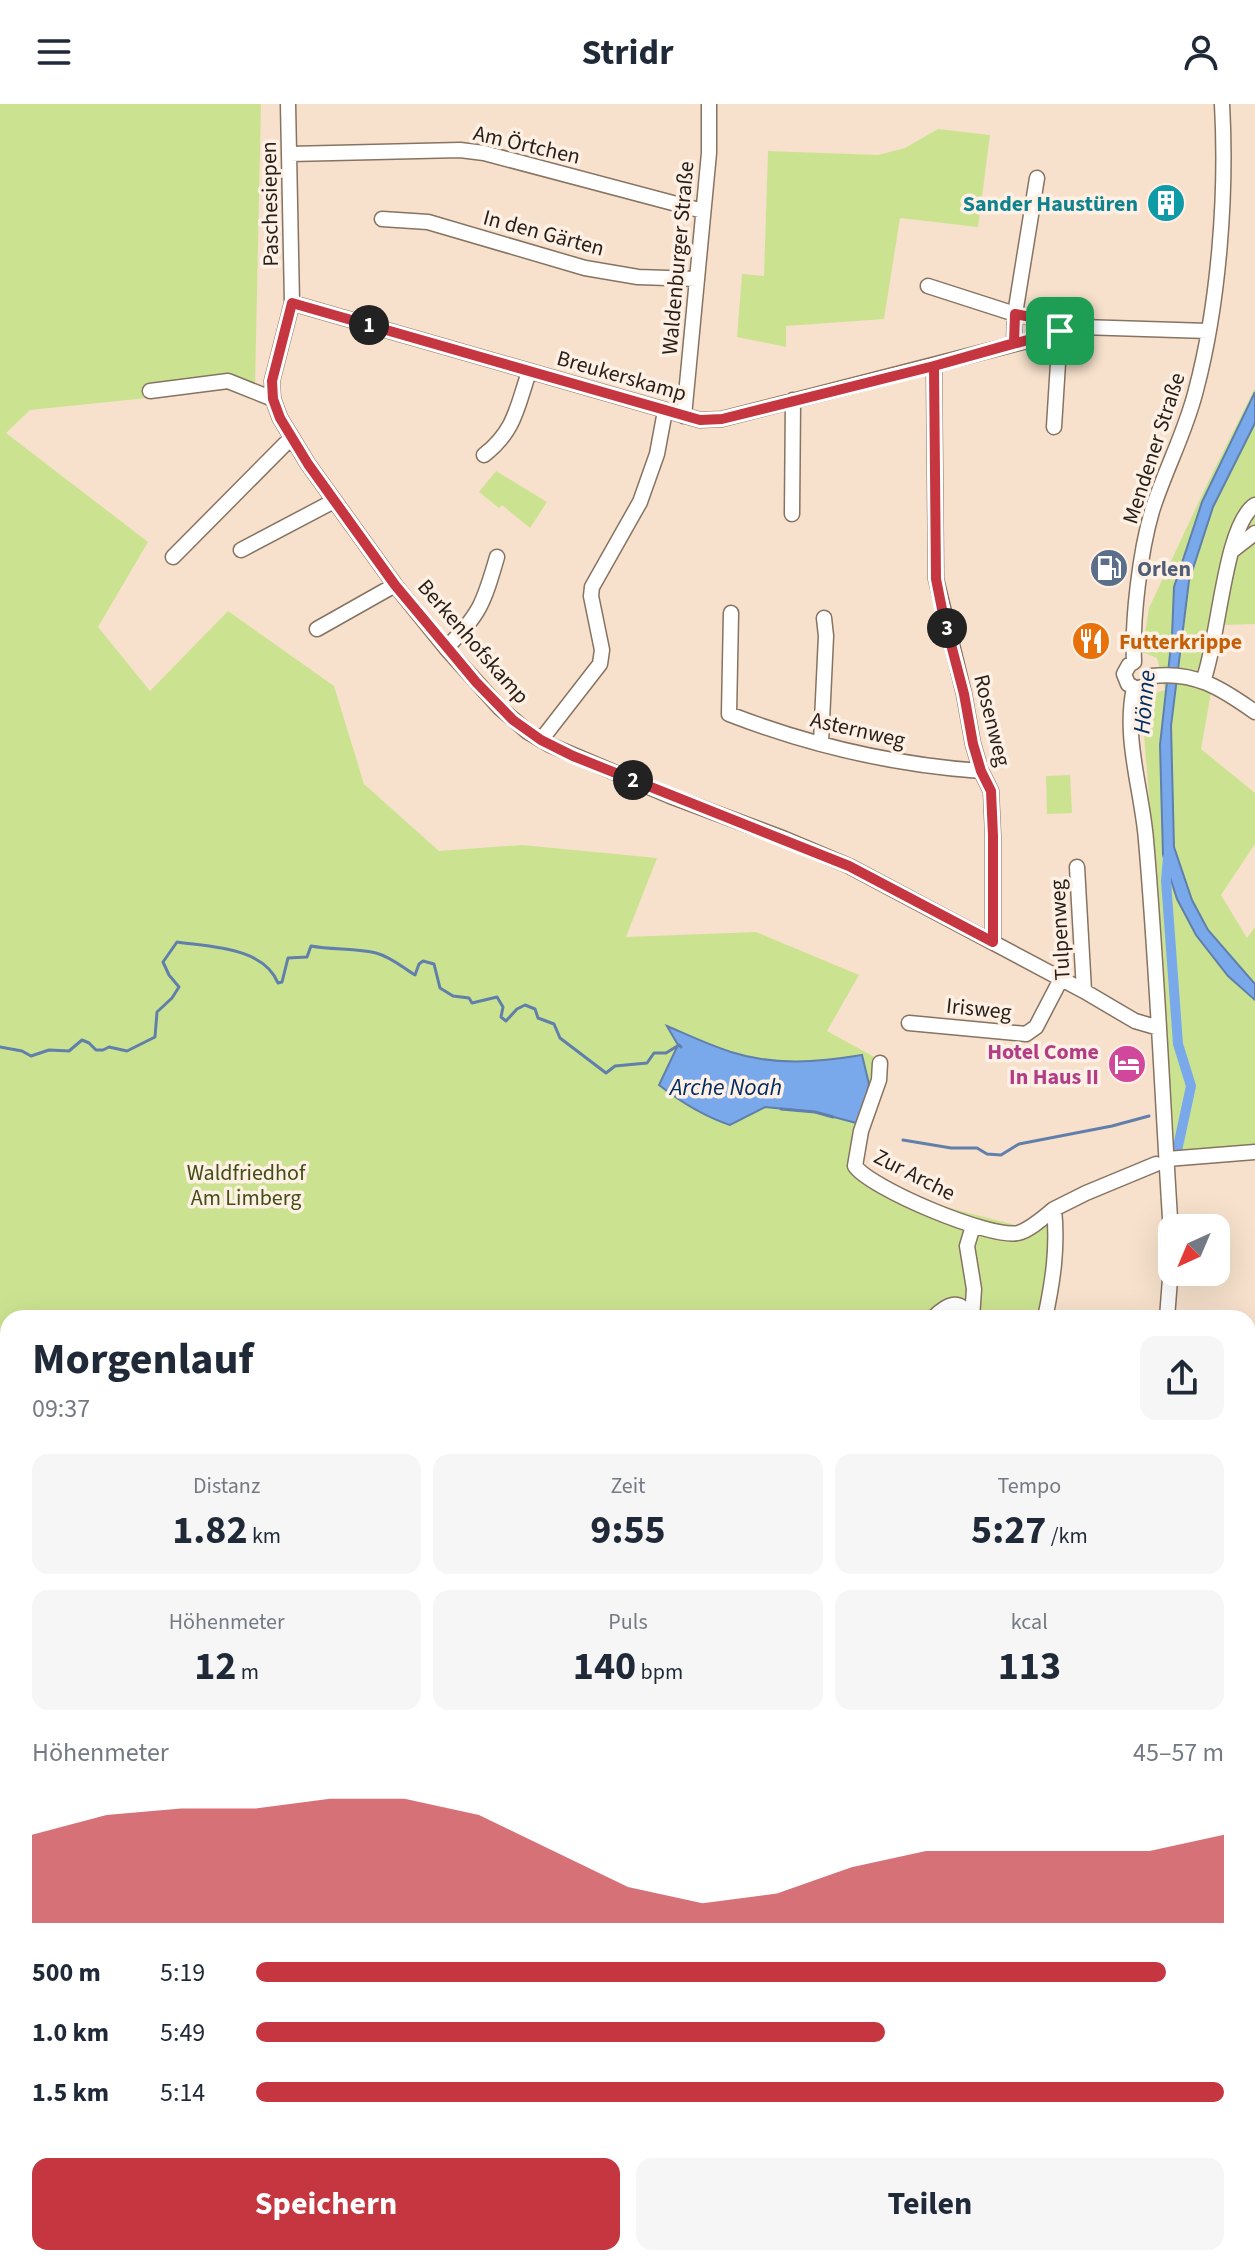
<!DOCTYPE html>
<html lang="de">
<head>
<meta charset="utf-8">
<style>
	:root { --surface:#fff; --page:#f6f6f7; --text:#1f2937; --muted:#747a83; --accent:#c63640 }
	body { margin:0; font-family:"Source Sans 3",sans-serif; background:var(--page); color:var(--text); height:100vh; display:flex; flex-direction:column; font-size:30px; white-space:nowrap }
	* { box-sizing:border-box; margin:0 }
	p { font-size:26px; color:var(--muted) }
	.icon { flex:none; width:44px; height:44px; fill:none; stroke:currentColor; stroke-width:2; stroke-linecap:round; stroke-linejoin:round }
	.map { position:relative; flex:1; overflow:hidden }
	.drawer { position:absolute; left:0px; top:1206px; width:1256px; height:956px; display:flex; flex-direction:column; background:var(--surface); border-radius:24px 24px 0 0; box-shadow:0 8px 32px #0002 }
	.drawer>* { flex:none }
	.needle { width:52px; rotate:224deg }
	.controls { position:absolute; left:1158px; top:1110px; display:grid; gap:16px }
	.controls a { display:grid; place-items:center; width:72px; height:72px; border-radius:16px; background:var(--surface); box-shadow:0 8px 32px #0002; font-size:40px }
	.pin { position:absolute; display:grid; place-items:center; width:68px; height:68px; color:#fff; margin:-34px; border-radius:16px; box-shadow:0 4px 12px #0006 }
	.km { position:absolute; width:40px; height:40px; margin:-20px; border-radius:50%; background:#222; color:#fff; font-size:22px; line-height:40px; text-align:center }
	.round { display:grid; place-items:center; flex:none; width:84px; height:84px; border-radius:16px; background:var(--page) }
	.summary { display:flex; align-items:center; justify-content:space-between; height:136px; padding:0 32px }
	h1 { font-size:44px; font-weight:700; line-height:60px }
	.metrics { display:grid; grid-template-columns:repeat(3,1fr); gap:12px; height:136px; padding:8px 32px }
	.metrics div { display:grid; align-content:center; border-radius:16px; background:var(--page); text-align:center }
	.metrics b { font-size:40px; font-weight:700 }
	.metrics small { font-size:22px; font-weight:400 }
	.metrics p { font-size:22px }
	.chart { height:224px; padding:16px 32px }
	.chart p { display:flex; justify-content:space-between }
	.chart svg { width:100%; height:144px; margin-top:8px; fill:var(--accent); opacity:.7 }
	.action { display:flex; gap:16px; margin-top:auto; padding:16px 32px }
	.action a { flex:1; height:92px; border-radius:16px; background:var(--accent); color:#fff; font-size:32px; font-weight:700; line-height:92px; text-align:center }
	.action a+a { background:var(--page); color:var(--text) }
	ul { padding:0 32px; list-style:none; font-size:26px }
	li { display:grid; grid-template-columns:128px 96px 1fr; align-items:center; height:60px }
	li i { height:20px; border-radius:10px; background:var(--accent) }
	header { display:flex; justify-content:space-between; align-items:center; height:104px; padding:0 32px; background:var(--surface); font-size:36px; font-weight:700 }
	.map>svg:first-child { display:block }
	.green { fill:#cbe391; fill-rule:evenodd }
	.water { fill:#79a9eb; stroke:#607fab; stroke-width:2 }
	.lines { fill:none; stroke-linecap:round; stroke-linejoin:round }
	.stream { stroke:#607fab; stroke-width:3 }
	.canal { stroke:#79a9eb; stroke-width:10 }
	.minor-casing { stroke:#877361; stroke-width:17 }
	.minor { stroke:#fff; stroke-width:14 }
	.route-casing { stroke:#fff; stroke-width:16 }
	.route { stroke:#c63640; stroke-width:10 }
	.labels { text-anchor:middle; stroke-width:7; stroke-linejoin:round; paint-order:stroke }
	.street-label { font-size:22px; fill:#261e17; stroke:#fef0e4 }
	.culture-label { font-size:22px; font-weight:bold; fill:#0d838f; stroke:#fef0e4; text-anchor:end }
	.service-label { font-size:22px; font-weight:bold; fill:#4e5e75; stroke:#fef0e4; text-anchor:start }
	.food-label { font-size:22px; font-weight:bold; fill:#c56008; stroke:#fef0e4; text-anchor:start }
	.hotel-label { font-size:22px; font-weight:bold; fill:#b23c85; stroke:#fef0e4; text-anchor:end }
	.park-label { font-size:22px; fill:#414f15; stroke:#fef0e4 }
	.water-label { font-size:24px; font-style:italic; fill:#002d66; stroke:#fef0e4 }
</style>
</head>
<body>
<header><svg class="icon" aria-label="menu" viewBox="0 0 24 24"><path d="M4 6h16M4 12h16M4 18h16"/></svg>Stridr<svg class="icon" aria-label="person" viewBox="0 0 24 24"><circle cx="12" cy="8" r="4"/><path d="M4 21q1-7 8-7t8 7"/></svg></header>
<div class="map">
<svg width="1255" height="2162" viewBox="0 0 1255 2162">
	<rect width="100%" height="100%" fill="#f7e1cc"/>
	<path class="green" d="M0 0H261L255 283 30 306 6 329 148 438 98 523 150 587 228 507 334 582 364 680 439 747 522 741 657 754 626 833 756 828 859 871 827 927 878 955 851 1064 919 1096 1023 1123 1050 1116 1052 1148 1041 1214H8V2154H435L445 2162H0V1356L8 1352 0 1339ZM668 923 733 949 780 958H819L859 1020 815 1008 765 1003 730 1021 659 981 679 941Z
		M938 25 990 31 978 123 900 114 884 215 786 222V243L737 233 742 170 764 172 768 47 878 51 905 44Z
		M1255 284V520L1223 521 1201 645 1255 689V740L1221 791 1247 834 1255 823V1041L1183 1047 1172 1042 1164 879 1141 593 1165 586 1157 554 1142 548 1149 504 1209 376Z
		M496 367 547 398 530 424 502 401 499 404 479 388Z
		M1070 671 1072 709 1047 710 1046 672Z
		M524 2154H1138L1150 2159 1156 2154H1215V2162H516Z"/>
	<path class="water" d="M1255 288V319L1213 403 1189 477 1171 622 1174 743 1192 796 1208 826 1255 880V896L1228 872 1196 831 1177 795 1163 751 1160 641 1172 532 1174 483 1202 398Z
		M667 922C688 931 709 941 731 948 774 962 819 958 862 951L869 980 860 1020 815 1008 765 1003 730 1021C703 1012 682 999 659 981L678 941Z"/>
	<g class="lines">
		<path class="stream" d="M0 943 22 947 31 952 49 946 69 947 82 936 89 939 96 946H103L109 943 127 947 155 933 157 908 172 894 179 883 169 871 163 858 177 838C211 843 263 843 278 879L282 878 288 854 307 853 311 842C332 846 358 844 376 849 391 853 402 863 415 871L419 860 423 857 434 860 440 884 453 892 469 894 472 899 497 893 503 903 501 913 506 917 517 905 525 901 535 905 538 914 554 920 560 934 606 969 615 962 647 959 654 949H666L679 941 681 943
			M781 1005 815 1008 833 1013
			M903 1036 951 1044H977L987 1050 1001 1051 1019 1040 1112 1022 1149 1012
			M0 1730 8 1732"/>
		<path class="canal" d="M1168 753 1166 777 1178 940 1191 982 1177 1047"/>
		<defs>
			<path id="minor" d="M288 0 292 199 272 277 273 295 280 314 308 360 395 481 446 544 500 604 528 628 550 641 670 692 785 735 849 762 1084 887 1135 917 1159 924
				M290 50 460 46 484 49 703 107
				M382 115 428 118 585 164 638 173 697 175
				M928 182 1015 210 1073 221
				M292 199 700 316 722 315 1081 223 1208 227
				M1014 239 1015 210 1037 74
				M934 262 936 475 964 590 973 640 981 667 991 687 993 732V838
				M150 287 228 277 273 295
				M684 312 709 49V0
				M1054 323 1060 227
				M484 351C515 327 517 303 529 268
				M792 410 793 296
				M241 446 334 397
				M1233 446 1255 429
				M173 453 291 334
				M731 509 729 610C809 641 895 661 981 667
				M317 525 395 481
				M446 544C480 511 484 498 497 453
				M1152 572 1147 581 1137 585 1128 580 1124 570 1129 561 1134 558C1132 515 1140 448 1152 407 1165 366 1186 327 1196 286 1219 199 1227 90 1222 0
				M1152 572C1195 567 1221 584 1255 608
				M1203 577C1219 537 1224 421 1255 401
				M1134 584C1123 634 1142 686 1146 736 1157 862 1162 988 1170 1114L1172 1149 1167 1214
				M541 636 600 560 602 546 591 492 592 483 640 398 657 350 665 307
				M821 638 826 532 824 514
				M1077 763 1084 887
				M909 919 1026 930 1036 923 1061 875
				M880 959 879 976 861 1027 855 1062C870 1084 990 1135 1018 1129 1030 1126 1044 1113 1054 1105
				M1167 1055 1255 1048
				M933 1214C947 1200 959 1193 971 1214
				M972 1214 974 1185 967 1142 973 1122
				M1045 1214C1053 1177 1058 1143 1054 1105L1086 1089 1156 1060
				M1248 1546 1255 1561
				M1248 2133 1255 2112
				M439 2154 447 2162
				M1223 2162V2154
				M1238 2162 1241 2154"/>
		</defs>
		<use href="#minor" class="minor-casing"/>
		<use href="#minor" class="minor"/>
	</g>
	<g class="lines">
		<defs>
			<path id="route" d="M1060 227 934 262 722 315 700 316 292 199 272 277 273 295 280 314 308 360 395 481 476 578 513 616 541 636 573 652 849 762 993 838V732L991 687 981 667 973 640 964 590 943 510 936 475 934 262 1014 239 1015 210 1081 223 1060 227"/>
		</defs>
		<use href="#route" class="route-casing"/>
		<use href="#route" class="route"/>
	</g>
	<defs>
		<symbol id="building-disc" viewBox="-11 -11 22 22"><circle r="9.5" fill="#0f9aa8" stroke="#fef0e4"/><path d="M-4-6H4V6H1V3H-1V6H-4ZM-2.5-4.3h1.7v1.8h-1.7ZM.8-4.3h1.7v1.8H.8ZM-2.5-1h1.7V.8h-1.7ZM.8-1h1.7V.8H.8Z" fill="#fff"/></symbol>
		<symbol id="fuel-disc" viewBox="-11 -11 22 22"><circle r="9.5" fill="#5c6f8a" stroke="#fef0e4"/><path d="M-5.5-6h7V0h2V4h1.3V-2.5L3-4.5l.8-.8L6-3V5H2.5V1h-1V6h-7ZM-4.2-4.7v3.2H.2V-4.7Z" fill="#fff"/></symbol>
		<symbol id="restaurant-disc" viewBox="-11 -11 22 22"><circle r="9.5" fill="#e8710a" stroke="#fef0e4"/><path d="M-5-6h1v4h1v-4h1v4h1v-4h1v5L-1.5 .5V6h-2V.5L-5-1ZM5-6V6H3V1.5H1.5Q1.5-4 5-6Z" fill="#fff"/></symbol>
		<symbol id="hotel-disc" viewBox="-11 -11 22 22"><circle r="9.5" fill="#d1479c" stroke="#fef0e4"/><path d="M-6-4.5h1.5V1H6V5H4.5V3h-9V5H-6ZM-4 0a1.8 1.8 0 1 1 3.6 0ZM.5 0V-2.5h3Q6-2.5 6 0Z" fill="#fff"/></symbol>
	</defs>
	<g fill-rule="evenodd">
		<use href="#building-disc" x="1144" y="77" width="44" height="44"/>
		<use href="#fuel-disc" x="1087" y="442" width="44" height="44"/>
		<use href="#restaurant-disc" x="1069" y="515" width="44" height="44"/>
		<use href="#hotel-disc" x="1105" y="938" width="44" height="44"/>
	</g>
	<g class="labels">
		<g class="street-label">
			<text transform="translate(527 40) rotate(13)" y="8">Am Örtchen</text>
			<text transform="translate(269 100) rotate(-91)" y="8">Paschesiepen</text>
			<text transform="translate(544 128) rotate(15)" y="8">In den Gärten</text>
			<text transform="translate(677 154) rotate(-85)" y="8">Waldenburger Straße</text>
			<text transform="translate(622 271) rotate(16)" y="8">Breukerskamp</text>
			<text transform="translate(1153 344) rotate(-72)" y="8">Mendener Straße</text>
			<text transform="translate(474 537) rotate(49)" y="8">Berkenhofskamp</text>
			<text transform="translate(993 616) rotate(76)" y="8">Rosenweg</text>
			<text transform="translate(858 625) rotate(13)" y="8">Asternweg</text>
			<text transform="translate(1059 826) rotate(-93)" y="8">Tulpenweg</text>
			<text transform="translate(979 904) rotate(6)" y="8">Irisweg</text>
			<text transform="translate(915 1070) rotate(27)" y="8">Zur Arche</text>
		</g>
		<g class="culture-label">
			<text x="1138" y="107">Sander Haustüren</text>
		</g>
		<g class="service-label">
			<text x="1137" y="472">Orlen</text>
		</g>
		<g class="food-label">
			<text x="1119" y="545">Futterkrippe</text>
		</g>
		<g class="hotel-label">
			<text x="1099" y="955">Hotel Come<tspan x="1099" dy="25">In Haus II</tspan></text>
		</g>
		<g class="park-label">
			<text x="246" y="1076">Waldfriedhof<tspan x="246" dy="25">Am Limberg</tspan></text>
		</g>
		<g class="water-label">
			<text transform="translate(1144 598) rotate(-85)" y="8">Hönne</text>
			<text x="726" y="991">Arche Noah</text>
		</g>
	</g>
</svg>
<div class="controls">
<a><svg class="needle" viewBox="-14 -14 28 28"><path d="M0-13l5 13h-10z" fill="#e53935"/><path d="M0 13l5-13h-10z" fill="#747a83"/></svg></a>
</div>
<div class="pin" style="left:1060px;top:227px;background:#1e9e55"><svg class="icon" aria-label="arrive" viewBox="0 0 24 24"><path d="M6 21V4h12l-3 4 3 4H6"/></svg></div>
<b class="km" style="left:369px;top:221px">1</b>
<b class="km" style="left:633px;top:676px">2</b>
<b class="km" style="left:947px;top:524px">3</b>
<section class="drawer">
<div class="summary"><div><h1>Morgenlauf</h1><p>09:37</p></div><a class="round"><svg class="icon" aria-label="share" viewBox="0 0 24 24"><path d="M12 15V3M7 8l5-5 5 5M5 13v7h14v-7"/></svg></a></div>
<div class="metrics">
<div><p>Distanz</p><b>1.82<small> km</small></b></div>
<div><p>Zeit</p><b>9:55</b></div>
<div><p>Tempo</p><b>5:27<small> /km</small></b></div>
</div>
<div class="metrics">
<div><p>Höhenmeter</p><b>12<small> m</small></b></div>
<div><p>Puls</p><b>140<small> bpm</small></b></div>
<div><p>kcal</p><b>113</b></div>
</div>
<div class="chart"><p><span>Höhenmeter</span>45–57 m</p>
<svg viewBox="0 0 160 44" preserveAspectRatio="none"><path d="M0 44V17L10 11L20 9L30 9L40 6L50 6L60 11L70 22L80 33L90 38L100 35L110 27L120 22L130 22L140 22L150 22L160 17V44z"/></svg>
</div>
<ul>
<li><b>500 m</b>5:19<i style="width:94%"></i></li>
<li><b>1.0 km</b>5:49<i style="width:65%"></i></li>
<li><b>1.5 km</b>5:14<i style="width:100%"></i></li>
</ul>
<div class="action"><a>Speichern</a><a>Teilen</a></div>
</section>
</div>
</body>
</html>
